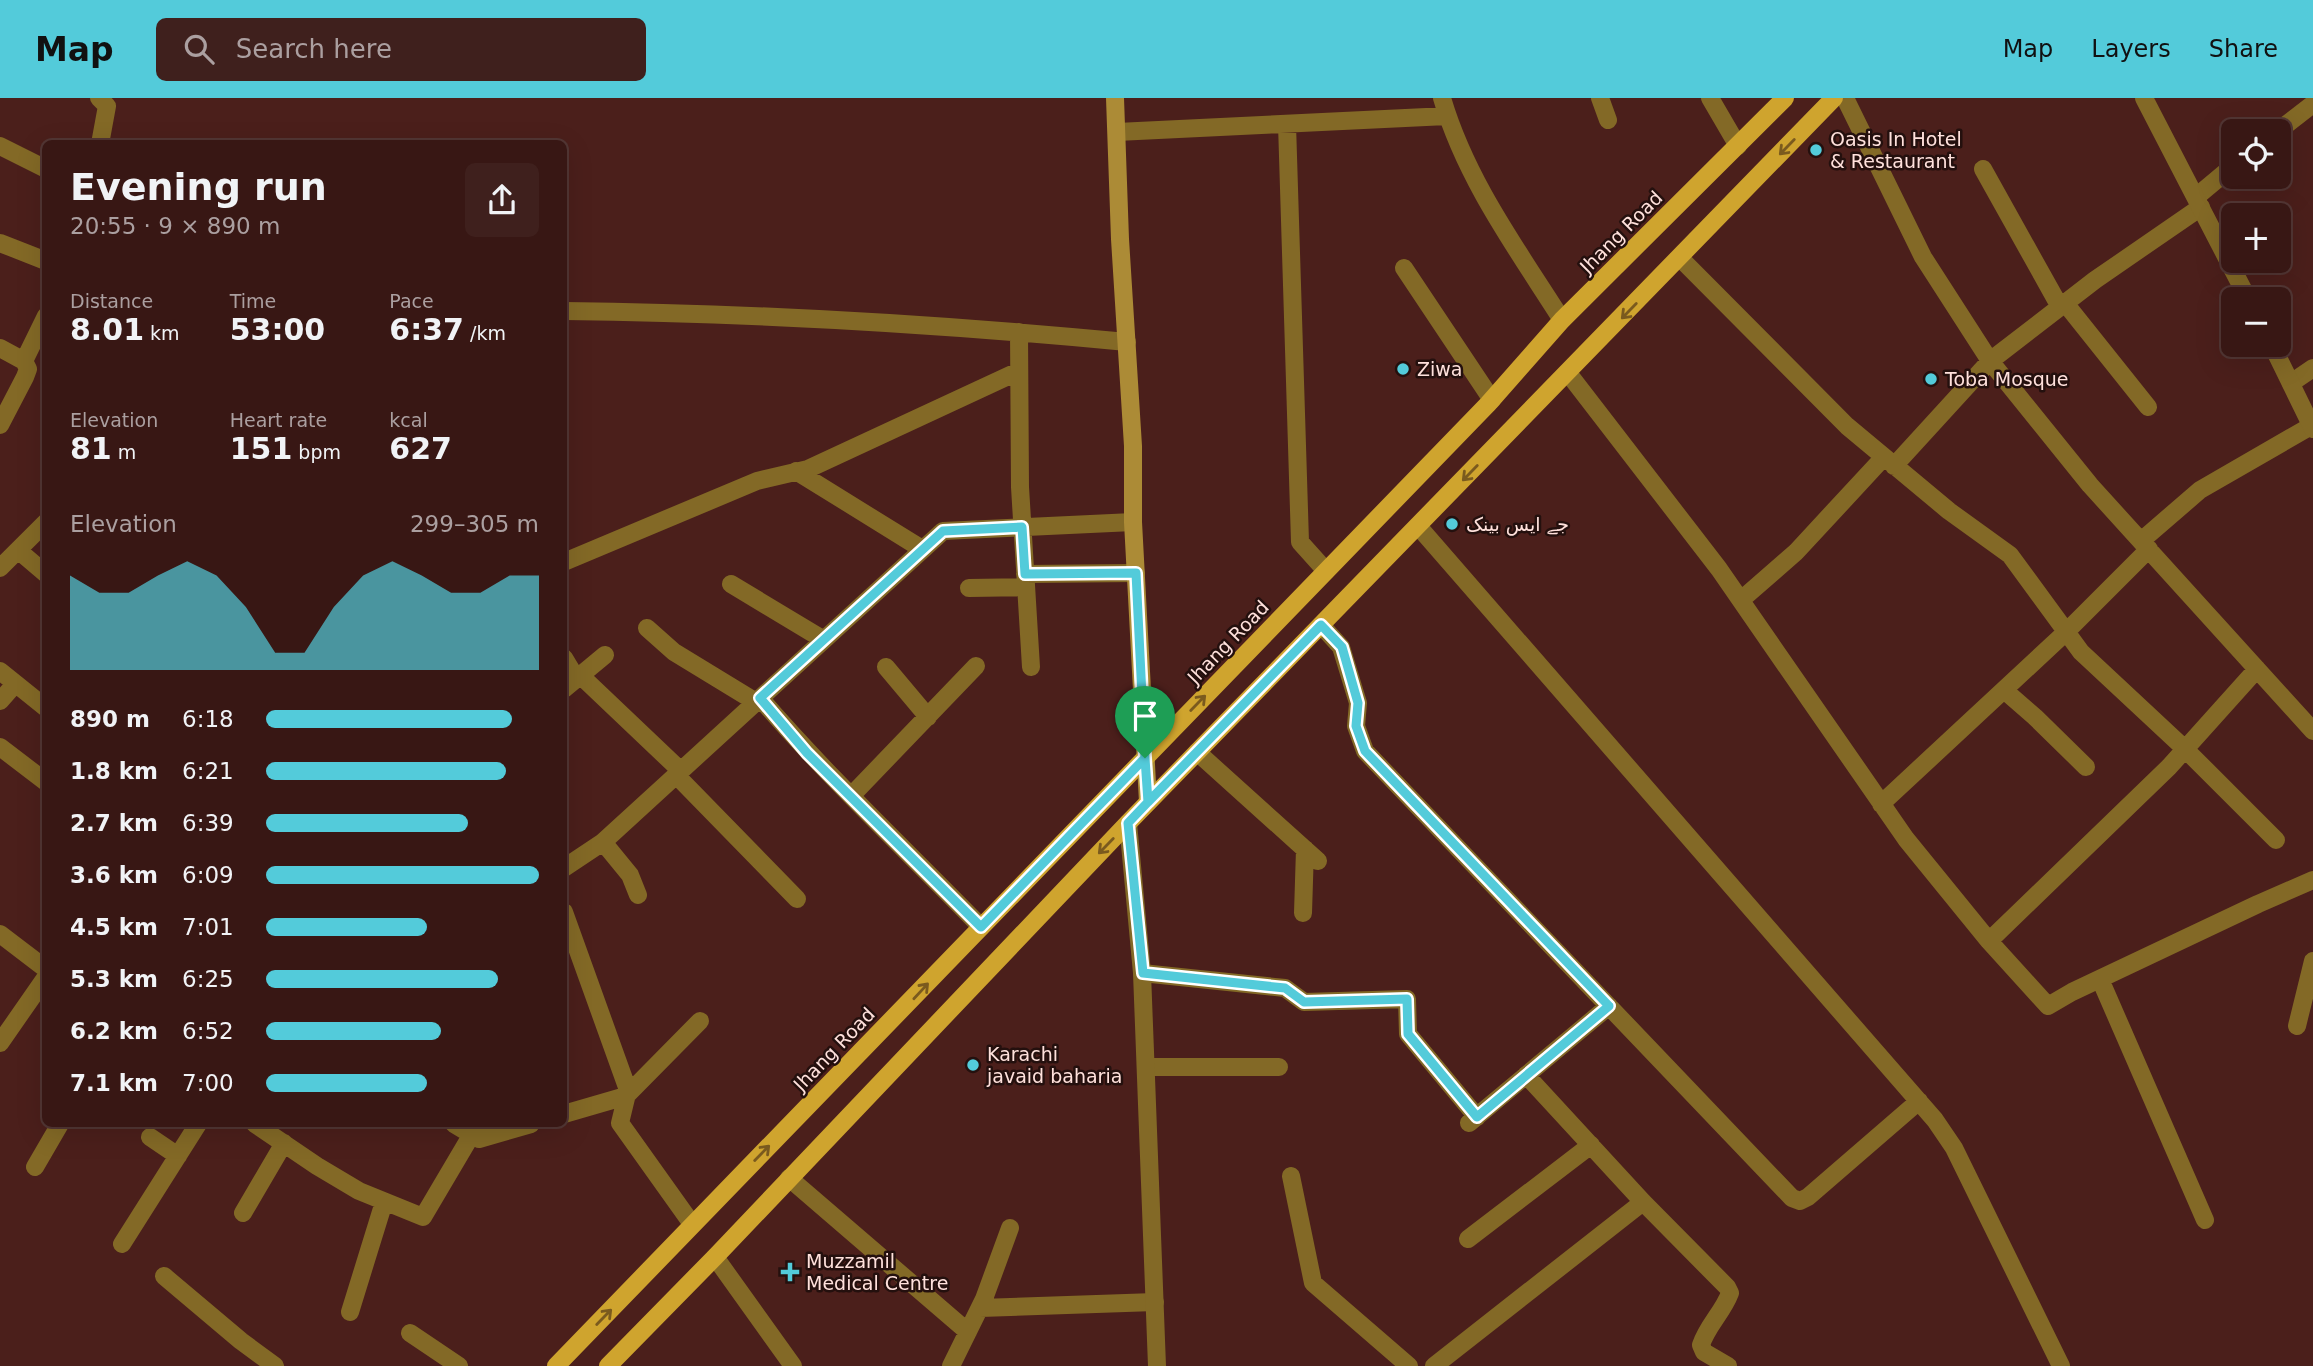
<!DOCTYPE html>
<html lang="en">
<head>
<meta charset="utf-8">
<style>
	:root { --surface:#381714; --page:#3f201d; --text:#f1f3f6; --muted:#ab9fa0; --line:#523634; --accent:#53cbda }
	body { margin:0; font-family:"DejaVu Sans","Noto Naskh Arabic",sans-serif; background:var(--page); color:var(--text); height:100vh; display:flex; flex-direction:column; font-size:26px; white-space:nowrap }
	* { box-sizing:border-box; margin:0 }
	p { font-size:23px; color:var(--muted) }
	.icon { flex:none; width:38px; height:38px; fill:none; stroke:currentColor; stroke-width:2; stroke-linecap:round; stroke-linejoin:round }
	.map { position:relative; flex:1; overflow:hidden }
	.drawer { position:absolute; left:42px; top:42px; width:525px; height:987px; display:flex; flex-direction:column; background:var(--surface); border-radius:10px; box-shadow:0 7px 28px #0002,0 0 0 2px var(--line) }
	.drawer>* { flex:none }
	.buttons { position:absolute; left:2221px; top:21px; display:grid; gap:14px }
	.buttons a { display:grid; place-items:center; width:70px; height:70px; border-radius:10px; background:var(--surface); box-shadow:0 7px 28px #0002,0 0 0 2px var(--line); font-size:35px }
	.pin { position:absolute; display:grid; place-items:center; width:60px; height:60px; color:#fff; margin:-72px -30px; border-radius:50% 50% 50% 0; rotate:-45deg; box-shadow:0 0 7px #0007 }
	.pin .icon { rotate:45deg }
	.round { display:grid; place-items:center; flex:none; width:74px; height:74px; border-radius:10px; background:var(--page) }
	.headline { display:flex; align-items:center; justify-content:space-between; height:119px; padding:0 28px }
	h1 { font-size:38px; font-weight:700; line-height:52px }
	.metrics { display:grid; grid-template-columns:repeat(3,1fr); gap:10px; height:119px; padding:7px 28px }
	.metrics div { display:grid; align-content:center }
	.metrics b { font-size:30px; font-weight:700 }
	.metrics small { font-size:19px; font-weight:400 }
	.metrics p { font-size:19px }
	.chart { height:196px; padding:14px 28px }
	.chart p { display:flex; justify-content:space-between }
	.chart svg { width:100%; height:126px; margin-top:7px; fill:var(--accent); opacity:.7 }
	ul { padding:0 28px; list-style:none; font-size:23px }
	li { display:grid; grid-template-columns:112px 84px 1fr; align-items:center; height:52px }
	li i { height:18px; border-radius:9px; background:var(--accent) }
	header { display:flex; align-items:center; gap:42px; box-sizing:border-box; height:98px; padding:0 35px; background:var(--accent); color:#111 }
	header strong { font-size:33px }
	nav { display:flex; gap:38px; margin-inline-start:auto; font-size:24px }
	.search { width:490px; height:63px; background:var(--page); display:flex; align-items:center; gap:18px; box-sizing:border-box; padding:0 24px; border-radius:10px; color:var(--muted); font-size:26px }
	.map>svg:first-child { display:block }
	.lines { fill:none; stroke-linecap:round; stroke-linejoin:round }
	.minor { stroke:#836926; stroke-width:18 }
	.tertiary { stroke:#836926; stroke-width:18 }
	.secondary { stroke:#ac8b36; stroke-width:18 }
	.primary { stroke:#cfa42e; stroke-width:18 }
	.oneway { stroke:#7a5a1e }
	.route-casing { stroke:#fff; stroke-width:14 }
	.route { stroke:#53cbda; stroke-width:9 }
	.poi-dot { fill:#53cbda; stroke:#24100e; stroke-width:2.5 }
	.labels { text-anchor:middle; stroke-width:5; stroke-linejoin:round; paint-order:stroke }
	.poi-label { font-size:19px; fill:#ffe1dc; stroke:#24100e; text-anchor:start }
	.street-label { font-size:19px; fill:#ffe1dc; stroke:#24100e }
</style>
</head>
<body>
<header>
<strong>Map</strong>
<div class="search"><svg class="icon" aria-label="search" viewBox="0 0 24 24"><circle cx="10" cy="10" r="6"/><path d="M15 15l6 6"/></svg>Search here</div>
<nav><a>Map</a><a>Layers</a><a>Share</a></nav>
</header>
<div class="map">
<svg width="2313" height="1268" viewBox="0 0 2313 1268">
	<rect width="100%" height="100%" fill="#4b1f1b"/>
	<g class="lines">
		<path class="minor" d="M99 0 107 8 100 46
			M1442 0C1466 82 1517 151 1562 222
			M1600 0 1608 22
			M1710 0 1738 48
			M1845 0 1923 159 1990 263 2090 387 2313 633
			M1287 26 1300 444 1326 473
			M2278 33 2313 6
			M1117 34 1447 18
			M0 48 46 71
			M1983 71 2060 209
			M2196 99 2233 68
			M0 145 46 163
			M1680 160 1847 328 1949 413 2010 457 2081 554 2185 651 2276 742
			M1404 170 1492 302
			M2065 205 2148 309
			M564 213C752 215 939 226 1127 244
			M1019 234 1020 389 1031 569
			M0 250 24 263
			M1568 275 1719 471 1906 741 1989 843 2048 908 2072 894 2258 806 2313 782
			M2291 285 2313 270
			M0 327 25 279 28 271 24 263 46 218
			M1894 368 1990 263 2095 182 2201 109
			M796 373 922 451
			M1418 428 1935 1022 1954 1050 2061 1268
			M2141 443 2200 392 2311 328
			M19 453 46 476
			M564 464 757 383 808 371 1019 273
			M0 470 46 424
			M1025 476 1136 475
			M731 486 824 542
			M969 490 1026 489
			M1741 502 1796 454 1884 359
			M1321 527 1341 549 1358 605 1356 628 1365 653 1792 1100 1800 1103 1808 1099 1919 1003
			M647 530 674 554 756 604
			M564 560 576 580
			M886 569 928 619
			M0 573 46 610
			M580 577 681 673
			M564 591 605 557
			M2004 592 2035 619 2086 669
			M760 600C829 680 907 753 981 829
			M0 603 15 586
			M0 649 46 684
			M1197 654 1318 763
			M676 677 797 801
			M852 697 976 568
			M1881 706 2066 534 2149 451
			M603 744 630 777 638 797
			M564 770 603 744 943 433 1133 424
			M564 814 628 992 620 1025 692 1126
			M1303 815 1305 751
			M0 836 46 871
			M1989 843 2169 669 2257 571
			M1142 875 1285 890 1304 904 1407 901 1408 936 1477 1019
			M2100 881 2205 1122
			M2297 928 2313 863
			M0 945 46 879
			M1147 969H1279
			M1526 977 1643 1104 1727 1189 1730 1195C1723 1214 1707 1228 1701 1247L1704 1254 1728 1268
			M564 1016 626 998 700 923
			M1469 1025 1609 908
			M255 1026 317 1068 359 1093 423 1119 472 1036
			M454 1026 479 1041 531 1026
			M150 1039 178 1058
			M35 1069 60 1026
			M1291 1078 1313 1185 1409 1268
			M789 1080 968 1234
			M243 1115 284 1045
			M1468 1141 1591 1047
			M122 1146 198 1026
			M715 1159 793 1268
			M164 1178 241 1243 275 1268
			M980 1210 1155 1204
			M350 1214 384 1104
			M410 1235 459 1268
			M951 1268 984 1201 1010 1130
			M1434 1268 1643 1104"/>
		<path class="tertiary" d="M2144 0 2248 201
			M2272 247 2313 331
			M1128 725 1142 875 1157 1268"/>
		<path class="secondary" d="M1115 0 1120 141 1133 348V424L1148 704"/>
		<path class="primary" d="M556 1268 1488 306 1562 222 1785 0
			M608 1268 715 1159 1128 725 1834 0"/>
	</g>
	<defs><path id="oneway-shaft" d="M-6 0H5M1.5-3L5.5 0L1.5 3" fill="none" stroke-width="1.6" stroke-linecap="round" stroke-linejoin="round" transform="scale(1.75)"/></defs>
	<g class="oneway">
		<use href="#oneway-shaft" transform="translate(1787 49) rotate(134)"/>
		<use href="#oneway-shaft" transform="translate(1629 213) rotate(134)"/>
		<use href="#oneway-shaft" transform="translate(1470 375) rotate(134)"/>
		<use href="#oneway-shaft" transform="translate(1198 605) rotate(-46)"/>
		<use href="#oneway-shaft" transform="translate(1106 748) rotate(134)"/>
		<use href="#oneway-shaft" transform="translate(921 893) rotate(-47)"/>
		<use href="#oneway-shaft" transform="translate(762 1055) rotate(-46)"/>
		<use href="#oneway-shaft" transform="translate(604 1219) rotate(-46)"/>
	</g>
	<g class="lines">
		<defs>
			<path id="route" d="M1145 660 1136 475 1025 476 1022 429 943 433 760 600 807 655 981 829 1145 660 1148 704 1128 725 1143 875 1285 890 1304 904 1407 901 1408 936 1477 1019 1609 908 1365 653 1356 628 1358 605 1342 549 1321 527 1148 704 1145 660"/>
		</defs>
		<use href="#route" class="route-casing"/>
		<use href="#route" class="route"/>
	</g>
	<g class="poi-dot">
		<circle cx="1816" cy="52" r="7"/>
		<circle cx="1403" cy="271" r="7"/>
		<circle cx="1931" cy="281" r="7"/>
		<circle cx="1452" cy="426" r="7"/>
		<circle cx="973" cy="967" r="7"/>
		<path d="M786.5 1163.5h7v7h7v7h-7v7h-7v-7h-7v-7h7z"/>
	</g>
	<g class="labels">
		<g class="poi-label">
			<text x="1830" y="48">Oasis In Hotel<tspan x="1830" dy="22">&amp; Restaurant</tspan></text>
			<text x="1417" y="278">Ziwa</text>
			<text x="1945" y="288">Toba Mosque</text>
			<text x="1466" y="433">جے ایس بینک</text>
			<text x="987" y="963">Karachi<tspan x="987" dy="22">javaid baharia</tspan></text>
			<text x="806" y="1170">Muzzamil<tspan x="806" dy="22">Medical Centre</tspan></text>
		</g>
		<g class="street-label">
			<text transform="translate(1621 134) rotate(-45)" y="7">Jhang Road</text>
			<text transform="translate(1228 544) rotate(-46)" y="7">Jhang Road</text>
			<text transform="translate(834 951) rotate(-46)" y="7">Jhang Road</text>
		</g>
	</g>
</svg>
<div class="buttons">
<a><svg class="icon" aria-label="locate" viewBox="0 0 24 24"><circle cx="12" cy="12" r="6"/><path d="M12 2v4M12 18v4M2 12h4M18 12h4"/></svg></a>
<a>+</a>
<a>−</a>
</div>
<div class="pin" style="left:1145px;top:660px;background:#1e9e55"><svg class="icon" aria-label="arrive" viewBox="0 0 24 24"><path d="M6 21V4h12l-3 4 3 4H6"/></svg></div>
<section class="drawer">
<div class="headline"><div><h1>Evening run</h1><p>20:55 · 9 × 890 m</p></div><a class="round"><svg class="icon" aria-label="share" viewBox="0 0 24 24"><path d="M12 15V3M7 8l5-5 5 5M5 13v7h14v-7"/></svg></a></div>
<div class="metrics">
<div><p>Distance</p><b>8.01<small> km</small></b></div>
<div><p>Time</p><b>53:00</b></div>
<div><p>Pace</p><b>6:37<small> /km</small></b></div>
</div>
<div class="metrics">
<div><p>Elevation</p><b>81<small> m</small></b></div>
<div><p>Heart rate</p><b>151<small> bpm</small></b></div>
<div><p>kcal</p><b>627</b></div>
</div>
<div class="chart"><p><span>Elevation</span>299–305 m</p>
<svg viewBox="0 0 160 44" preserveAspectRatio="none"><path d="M0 44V11L10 17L20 17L30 11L40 6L50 11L60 22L70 38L80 38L90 22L100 11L110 6L120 11L130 17L140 17L150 11L160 11V44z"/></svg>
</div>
<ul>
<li><b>890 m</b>6:18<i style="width:90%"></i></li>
<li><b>1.8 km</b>6:21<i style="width:88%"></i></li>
<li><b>2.7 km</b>6:39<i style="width:74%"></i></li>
<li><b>3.6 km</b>6:09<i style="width:100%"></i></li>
<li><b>4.5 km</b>7:01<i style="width:59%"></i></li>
<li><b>5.3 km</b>6:25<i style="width:85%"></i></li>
<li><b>6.2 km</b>6:52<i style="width:64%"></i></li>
<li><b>7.1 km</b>7:00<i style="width:59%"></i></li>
</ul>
</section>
</div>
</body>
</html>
